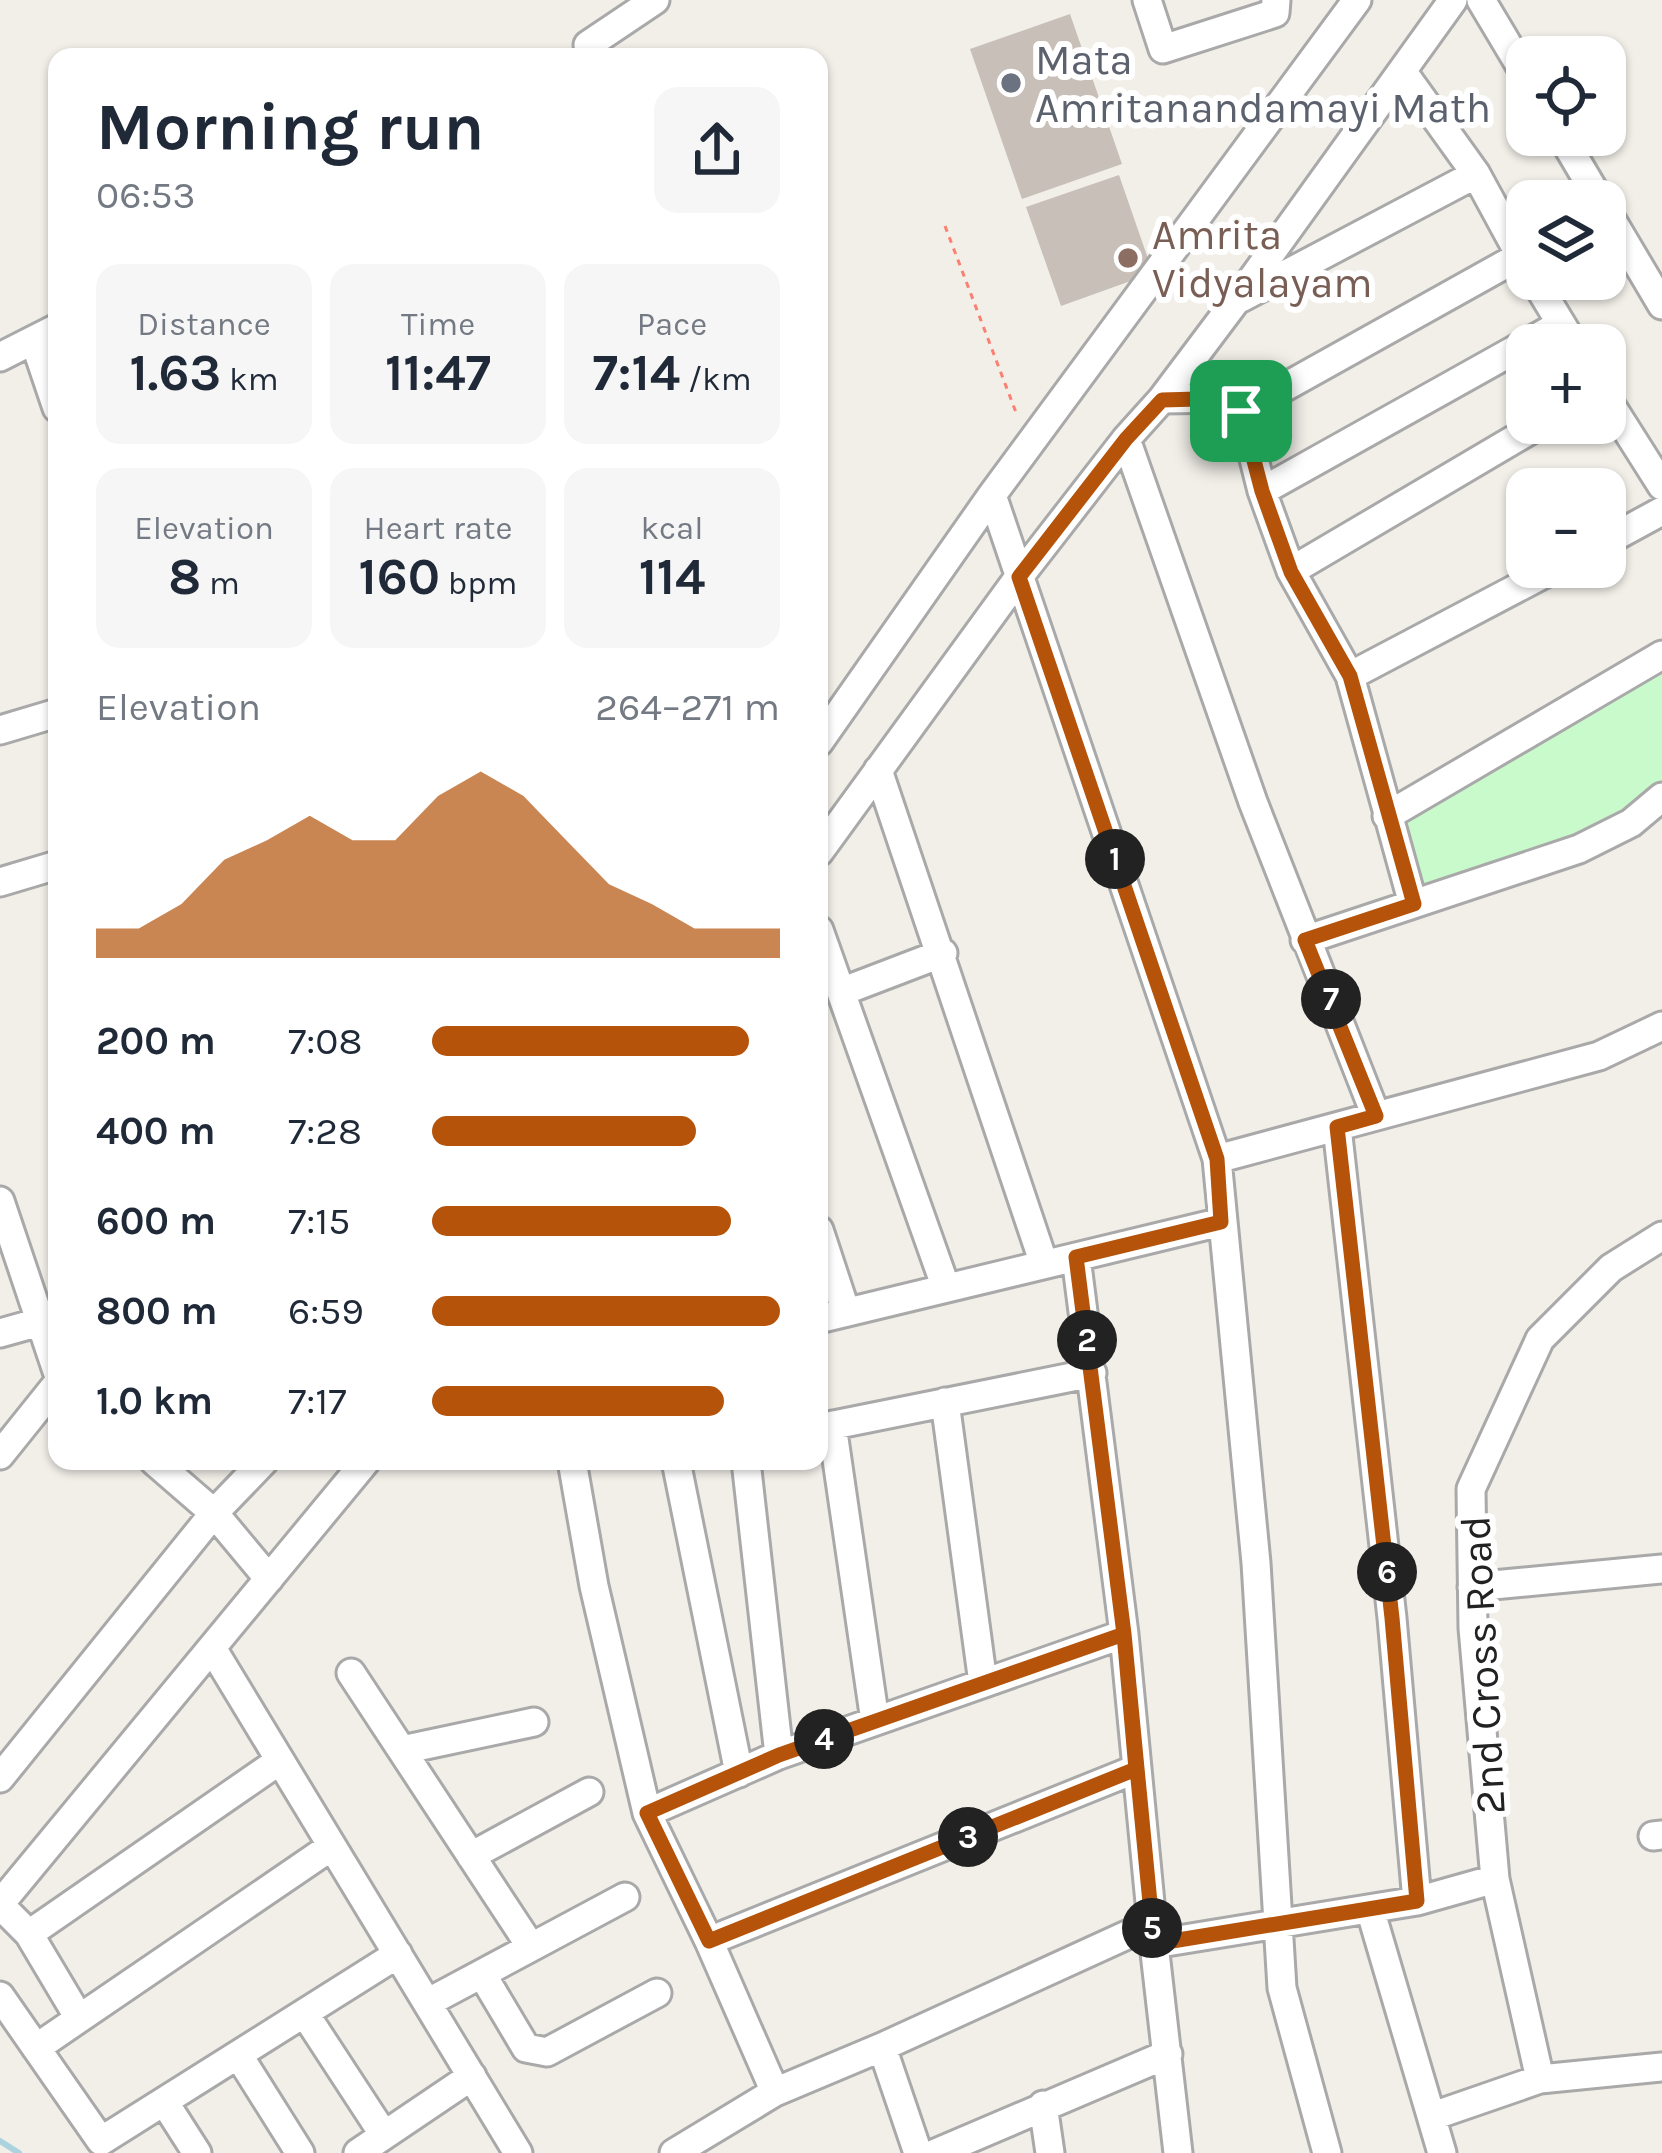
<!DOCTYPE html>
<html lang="en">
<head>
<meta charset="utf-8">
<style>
	:root { --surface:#fff; --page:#f6f6f7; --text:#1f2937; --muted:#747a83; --accent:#b45309 }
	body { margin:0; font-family:Karla,sans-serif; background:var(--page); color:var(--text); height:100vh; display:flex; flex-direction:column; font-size:45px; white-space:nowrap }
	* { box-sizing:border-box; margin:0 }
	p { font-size:39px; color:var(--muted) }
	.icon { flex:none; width:66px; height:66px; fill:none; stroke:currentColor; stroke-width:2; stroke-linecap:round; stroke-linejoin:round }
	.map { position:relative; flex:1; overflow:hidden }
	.side { position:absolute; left:48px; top:48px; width:780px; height:1422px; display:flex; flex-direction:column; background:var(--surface); border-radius:24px; box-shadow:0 3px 9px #0004 }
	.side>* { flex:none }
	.buttons { position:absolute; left:1506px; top:36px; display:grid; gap:24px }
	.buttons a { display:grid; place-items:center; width:120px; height:120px; border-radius:24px; background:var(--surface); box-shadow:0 3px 9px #0004; font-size:60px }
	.pin { position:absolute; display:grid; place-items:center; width:102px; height:102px; color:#fff; margin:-51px; border-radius:24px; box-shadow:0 6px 18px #0006 }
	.km { position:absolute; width:60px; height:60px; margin:-30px; border-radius:50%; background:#222; color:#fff; font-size:33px; line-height:60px; text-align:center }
	.round { display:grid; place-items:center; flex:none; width:126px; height:126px; border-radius:24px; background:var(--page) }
	.overview { display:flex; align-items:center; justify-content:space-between; height:204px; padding:0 48px }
	h1 { font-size:66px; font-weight:700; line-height:90px }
	.metrics { display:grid; grid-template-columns:repeat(3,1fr); gap:18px; height:204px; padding:12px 48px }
	.metrics div { display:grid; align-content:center; border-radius:24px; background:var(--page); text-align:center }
	.metrics b { font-size:51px; font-weight:700 }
	.metrics small { font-size:33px; font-weight:400 }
	.metrics p { font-size:33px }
	.chart { height:336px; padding:24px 48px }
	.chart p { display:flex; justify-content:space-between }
	.chart svg { width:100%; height:216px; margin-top:12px; fill:var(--accent); opacity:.7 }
	ul { padding:0 48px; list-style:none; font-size:39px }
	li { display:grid; grid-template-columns:192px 144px 1fr; align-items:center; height:90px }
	li i { height:30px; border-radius:15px; background:var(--accent) }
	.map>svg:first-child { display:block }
	.park { fill:#c8facc }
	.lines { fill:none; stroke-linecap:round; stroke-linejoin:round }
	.stream { stroke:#aad3df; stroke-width:6 }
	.building { fill:#c7bfb8 }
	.minor-casing { stroke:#a9a9a9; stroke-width:33 }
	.path { stroke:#fa8072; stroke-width:3; stroke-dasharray:6 6; stroke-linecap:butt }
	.minor { stroke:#fff; stroke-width:27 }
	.route-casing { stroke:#fff; stroke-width:24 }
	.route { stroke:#b45309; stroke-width:15 }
	.worship-dot { fill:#6b7280; stroke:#fff; stroke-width:4.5 }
	.education-dot { fill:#8d6e63; stroke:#fff; stroke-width:4.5 }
	.labels { text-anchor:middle; stroke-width:12; stroke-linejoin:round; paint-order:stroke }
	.worship-label { font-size:42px; fill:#5b616d; stroke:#fff; text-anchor:start }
	.education-label { font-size:42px; fill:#785e54; stroke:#fff; text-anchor:start }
	.street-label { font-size:42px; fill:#222; stroke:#fff }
</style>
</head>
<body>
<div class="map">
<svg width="1662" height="2153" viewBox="0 0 1662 2153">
	<rect width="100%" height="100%" fill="#f2efe9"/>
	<path class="park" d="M1662 673V783L1621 818 1423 891 1401 818Z"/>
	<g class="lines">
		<path class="stream" d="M0 2141 19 2153"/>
	</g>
	<path class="building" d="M1070 14 1122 164 1022 199 970 49Z
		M1119 175 1153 273 1061 306 1026 207Z"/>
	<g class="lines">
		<defs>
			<path id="minor" d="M1147 0 1163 49 1275 13 1276 0
				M1481 0 1527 77
				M593 57 588 45 655 0
				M1402 71 1476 174 1527 268
				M1561 135 1600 201
				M1605 209 1662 305
				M1534 279 1574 345
				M1241 298 1476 174
				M34 340 57 408
				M0 357 57 328
				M1605 396 1662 486
				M1162 399 1234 398 1242 411 1262 491 1291 571 1350 676 1413 904
				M1242 411 1520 256
				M1126 439 1253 802 1376 1116
				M1262 491 1561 324
				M992 495 1217 1159 1256 1563 1282 1988 1327 2153
				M1605 542 1662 511
				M1291 571 1542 423
				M1350 676 1557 567
				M0 730 57 713
				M819 742 992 495 1357 0
				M878 770 1044 1264
				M1387 816 1662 655
				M819 852 1019 577 1126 439 1162 399 1253 278 1453 0
				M0 882 57 865
				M819 930 946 1288
				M1305 940 1579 849 1631 823 1662 797
				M841 992 943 953
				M1337 1127 1392 1618 1417 1901
				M1217 1159 1599 1056 1662 1026
				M0 1201 57 1371
				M819 1230 846 1312
				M1076 1257 1124 1634 1154 1944
				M819 1319 1221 1222
				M0 1333 54 1318
				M945 1402 983 1683
				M832 1425 875 1721
				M819 1428 1092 1373
				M0 1455 57 1384
				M154 1461 214 1513 269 1579
				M572 1461 594 1586 647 1813 709 1941 775 2092
				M676 1461 739 1773
				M746 1461 779 1755
				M1472 1587 1662 1569
				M212 1648 518 2153
				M351 1673 531 1947
				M402 1750 534 1722
				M0 1778 214 1513 264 1461
				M647 1813 779 1755 1124 1634
				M1653 1836 1662 1835
				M471 1856 589 1792
				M0 1904 366 1461
				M0 1905 29 1934 279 1761
				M1370 1909 1442 2153
				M29 1934 79 2018
				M709 1941 1136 1769
				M482 1974 526 2048 547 2052 657 1993
				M0 1996 101 2141 398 1954
				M427 2003 625 1897
				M305 2014 384 2135
				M882 2047 918 2153
				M36 2048 332 1846
				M239 2056 300 2153
				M1540 2079 1495 1879 1473 1628 1471 1489 1540 1339 1611 1268 1662 1236
				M165 2103 197 2153
				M1043 2105 1050 2153
				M1433 2116 1540 2079 1662 2067
				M358 2153 472 2076
				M674 2153 775 2092 882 2047 1151 1924
				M936 2153 1168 2054
				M1178 2153 1154 1944 1417 1901 1495 1879"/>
		</defs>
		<use href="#minor" class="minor-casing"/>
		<path class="path" d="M945 226 1017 415"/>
		<use href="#minor" class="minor"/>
	</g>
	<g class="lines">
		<defs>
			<path id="route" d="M1241 411 1234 398 1162 400 1126 439 1019 577 1217 1159 1221 1222 1076 1257 1124 1634 1136 1769 709 1941 647 1813 779 1755 1124 1634 1154 1944 1417 1901 1392 1618 1337 1127 1376 1116 1305 940 1414 904 1350 676 1291 572 1262 491 1241 411"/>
		</defs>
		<use href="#route" class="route-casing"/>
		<use href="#route" class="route"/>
	</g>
	<circle class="worship-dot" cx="1011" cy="83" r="12"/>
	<circle class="education-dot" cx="1128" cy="258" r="12"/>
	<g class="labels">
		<g class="worship-label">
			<text x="1035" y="74">Mata<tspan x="1035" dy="48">Amritanandamayi Math</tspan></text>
		</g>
		<g class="education-label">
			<text x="1152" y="249">Amrita<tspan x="1152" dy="48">Vidyalayam</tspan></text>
		</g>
		<g class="street-label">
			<text transform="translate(1482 1665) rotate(-93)" y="15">2nd Cross Road</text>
		</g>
	</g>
</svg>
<div class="buttons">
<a><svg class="icon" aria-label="locate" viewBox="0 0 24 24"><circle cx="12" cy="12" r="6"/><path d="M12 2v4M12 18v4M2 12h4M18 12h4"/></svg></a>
<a><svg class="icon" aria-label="layers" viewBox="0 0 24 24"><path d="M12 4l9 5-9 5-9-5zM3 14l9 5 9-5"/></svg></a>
<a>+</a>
<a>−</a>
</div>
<div class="pin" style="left:1241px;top:411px;background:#1e9e55"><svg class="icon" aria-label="arrive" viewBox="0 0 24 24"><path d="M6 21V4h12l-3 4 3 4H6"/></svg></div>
<b class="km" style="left:1115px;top:859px">1</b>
<b class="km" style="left:1087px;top:1340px">2</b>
<b class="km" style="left:968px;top:1837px">3</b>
<b class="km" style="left:824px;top:1739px">4</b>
<b class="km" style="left:1152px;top:1928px">5</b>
<b class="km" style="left:1387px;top:1572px">6</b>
<b class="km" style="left:1331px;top:999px">7</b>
<section class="side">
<div class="overview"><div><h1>Morning run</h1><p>06:53</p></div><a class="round"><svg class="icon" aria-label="share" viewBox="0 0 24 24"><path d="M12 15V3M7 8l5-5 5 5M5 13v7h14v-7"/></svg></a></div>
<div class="metrics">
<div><p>Distance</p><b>1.63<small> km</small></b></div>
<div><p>Time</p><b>11:47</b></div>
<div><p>Pace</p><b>7:14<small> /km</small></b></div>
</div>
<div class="metrics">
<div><p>Elevation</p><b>8<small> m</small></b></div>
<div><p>Heart rate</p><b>160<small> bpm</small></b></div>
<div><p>kcal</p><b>114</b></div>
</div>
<div class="chart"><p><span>Elevation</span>264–271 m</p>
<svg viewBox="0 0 160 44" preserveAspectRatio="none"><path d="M0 44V38L10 38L20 33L30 24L40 20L50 15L60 20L70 20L80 11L90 6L100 11L110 20L120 29L130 33L140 38L150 38L160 38V44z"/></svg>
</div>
<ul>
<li><b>200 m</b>7:08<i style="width:91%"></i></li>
<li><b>400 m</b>7:28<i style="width:76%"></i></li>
<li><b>600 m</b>7:15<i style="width:86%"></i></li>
<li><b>800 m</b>6:59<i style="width:100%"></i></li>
<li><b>1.0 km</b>7:17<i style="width:84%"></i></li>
</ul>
</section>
</div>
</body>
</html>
